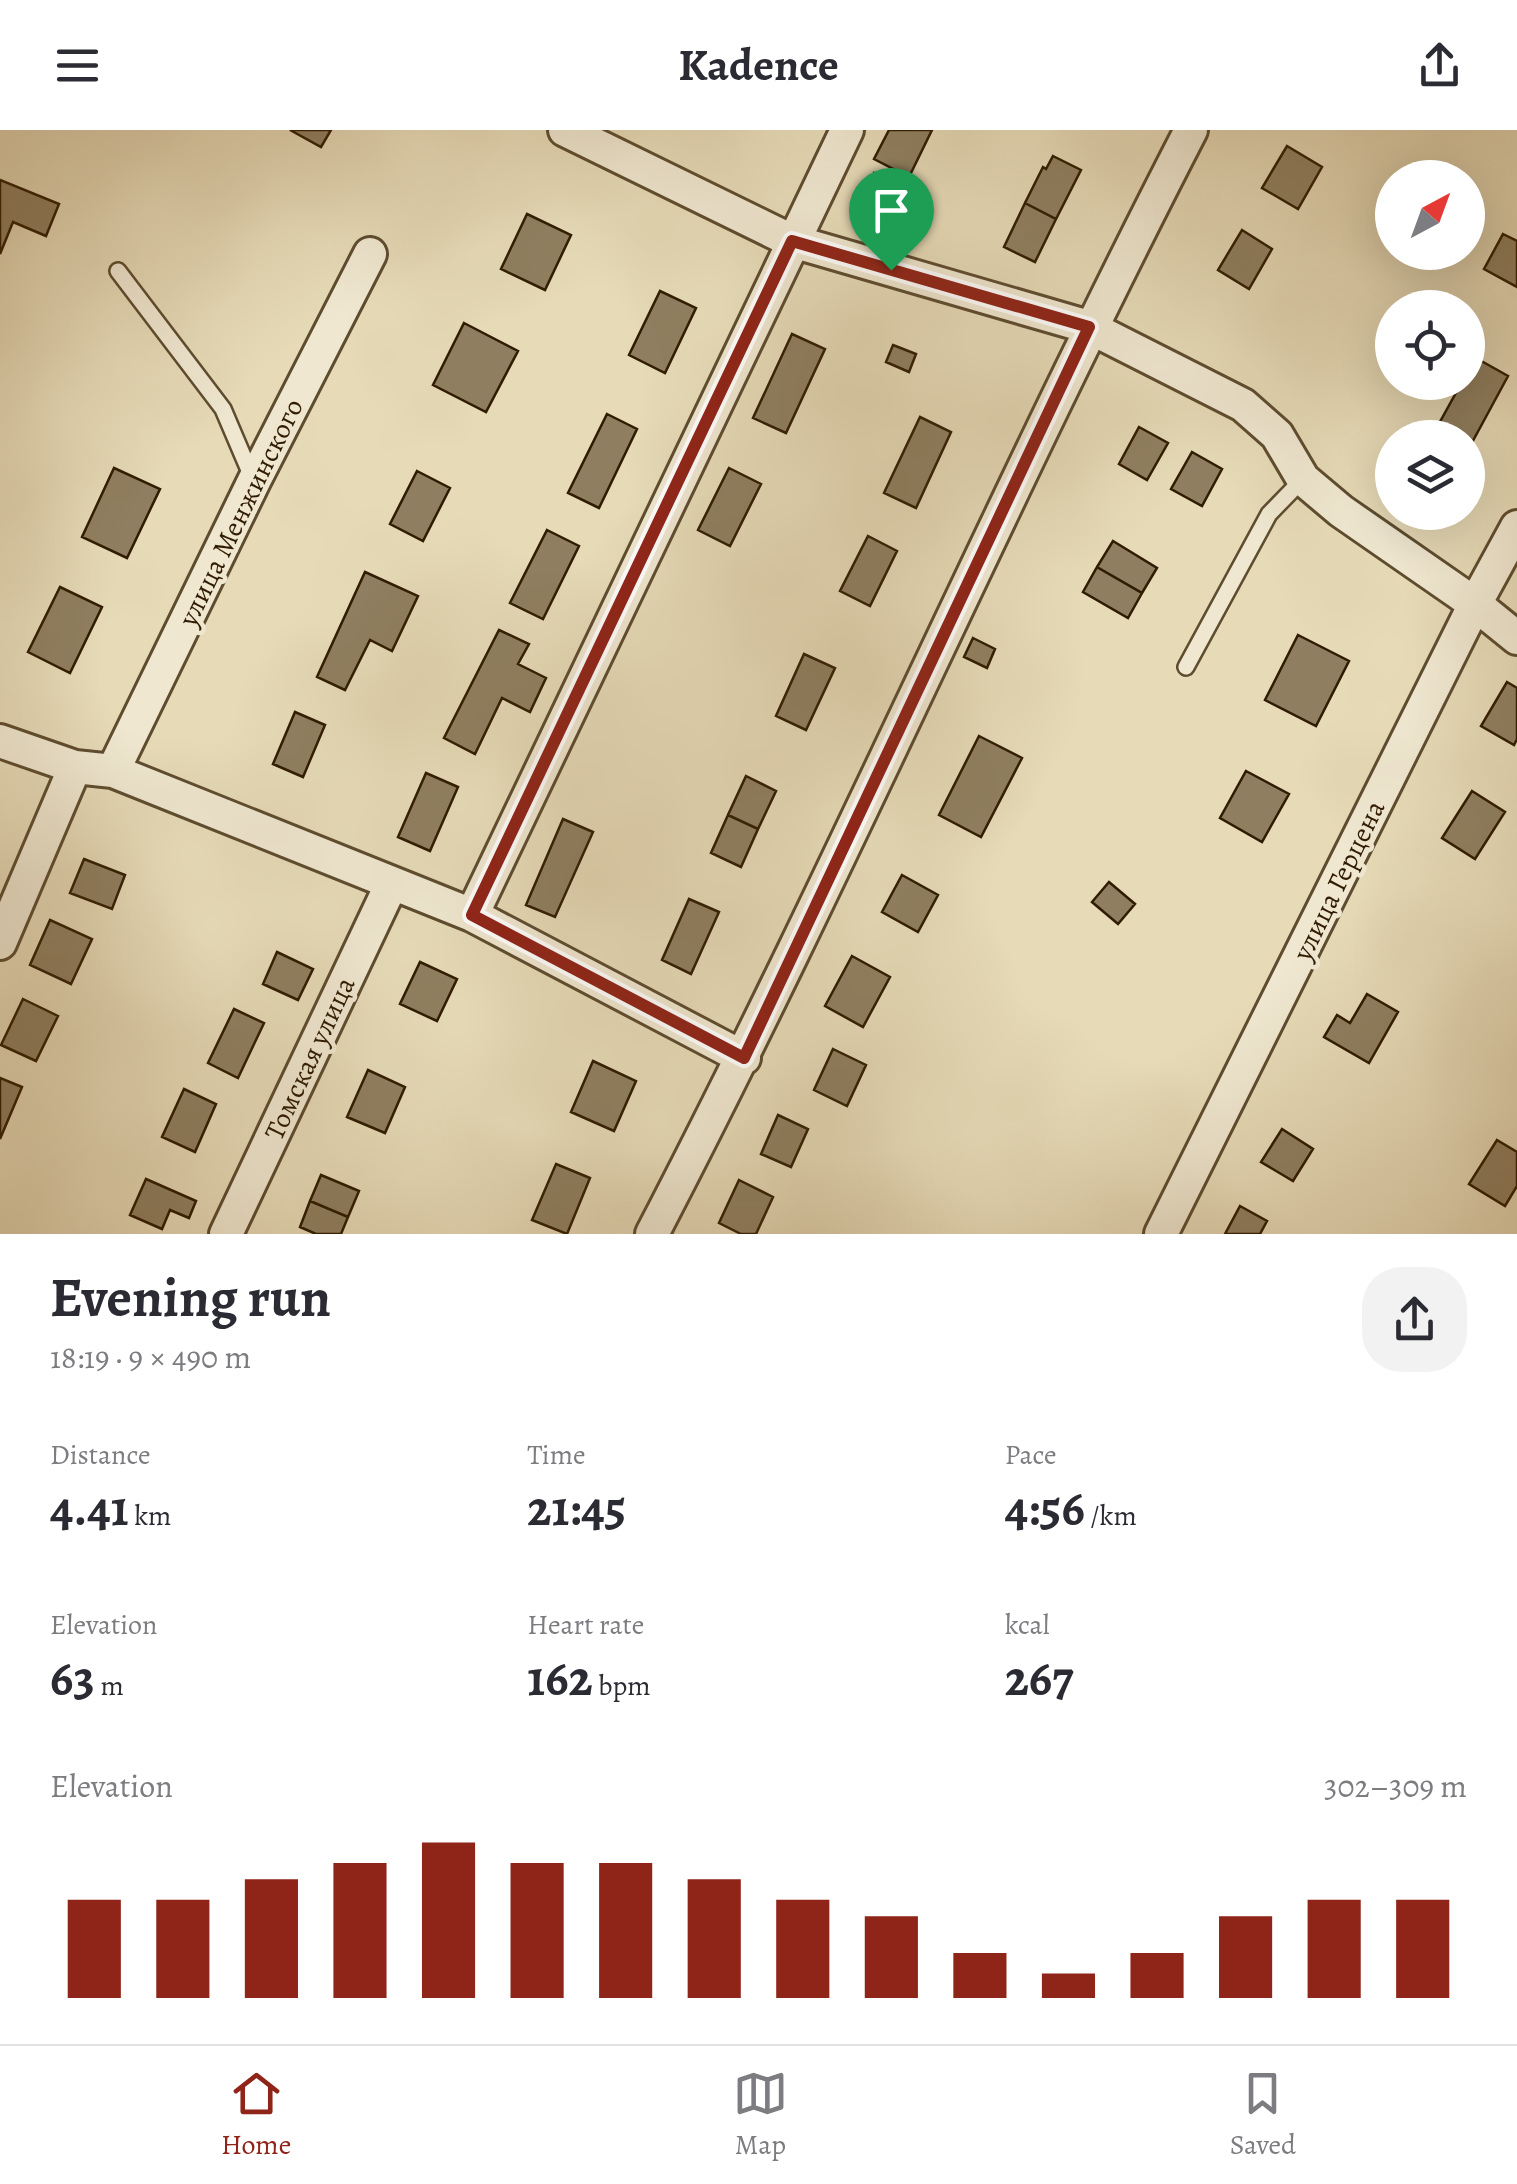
<!DOCTYPE html>
<html lang="en">
<head>
<meta charset="utf-8">
<style>
	:root { --surface:#fff; --page:#f2f2f3; --text:#2b2b33; --muted:#7c7c81; --line:#e1e1e2; --accent:#8f2418 }
	body { margin:0; font-family:Alegreya,serif; background:var(--page); color:var(--text); height:100vh; display:flex; flex-direction:column; font-size:38px; white-space:nowrap }
	* { box-sizing:border-box; margin:0 }
	p { font-size:32px; color:var(--muted) }
	.icon { flex:none; width:55px; height:55px; fill:none; stroke:currentColor; stroke-width:2; stroke-linecap:round; stroke-linejoin:round }
	.map { position:relative; height:1104px; overflow:hidden }
	.panel { display:flex; flex-direction:column; background:var(--surface); flex:1 }
	.panel>* { flex:none }
	.needle { width:65px; rotate:41deg }
	.fabs { position:absolute; left:1375px; top:30px; display:grid; gap:20px }
	.fabs a { display:grid; place-items:center; width:110px; height:110px; border-radius:50%; background:var(--surface); box-shadow:0 10px 40px #0002; font-size:50px }
	.pin { position:absolute; display:grid; place-items:center; width:85px; height:85px; color:#fff; margin:-102px -42px; border-radius:50% 50% 50% 0; rotate:-45deg; box-shadow:0 0 10px #0007 }
	.pin .icon { rotate:45deg }
	.round { display:grid; place-items:center; flex:none; width:105px; height:105px; border-radius:40px; background:var(--page) }
	.summary { display:flex; align-items:center; justify-content:space-between; height:170px; padding:0 50px }
	h1 { font-size:55px; font-weight:700; line-height:75px }
	.metrics { display:grid; grid-template-columns:repeat(3,1fr); gap:15px; height:170px; padding:10px 50px }
	.metrics div { display:grid; align-content:center }
	.metrics b { font-size:50px; font-weight:700 }
	.metrics small { font-size:28px; font-weight:400 }
	.metrics p { font-size:28px }
	.chart { height:280px; padding:20px 50px }
	.chart p { display:flex; justify-content:space-between }
	.chart svg { width:100%; height:180px; margin-top:10px; stroke:var(--accent); stroke-width:6 }
	header { display:flex; justify-content:space-between; align-items:center; height:130px; padding:0 50px; background:var(--surface); font-size:45px; font-weight:700 }
	.tab-bar { display:flex; justify-content:space-around; align-items:center; height:140px; border-top:2px solid var(--line); background:var(--surface); font-size:28px; color:var(--muted) }
	.tab-bar a { display:grid; justify-items:center; gap:5px }
	.tab-bar .active { color:var(--accent) }
	.map>svg:first-child { display:block }
	.building { fill:#8f7f60; stroke:#301c02; stroke-width:2.5 }
	.lines { fill:none; stroke-linecap:round; stroke-linejoin:round }
	.lane-casing { stroke:#5e4c2f; stroke-width:20 }
	.street-casing { stroke:#5e4c2f; stroke-width:38 }
	.lane { stroke:#efe7d0; stroke-width:15 }
	.street { stroke:#efe7d0; stroke-width:32 }
	.route-casing { stroke:#fff; stroke-width:20 }
	.route { stroke:#8f2418; stroke-width:12 }
	.labels { text-anchor:middle; stroke-width:9; stroke-linejoin:round; paint-order:stroke }
	.street-label { font-size:28px; fill:#301c02; stroke:#efe7d0 }
</style>
</head>
<body>
<header><svg class="icon" aria-label="menu" viewBox="0 0 24 24"><path d="M4 6h16M4 12h16M4 18h16"/></svg>Kadence<svg class="icon" aria-label="share" viewBox="0 0 24 24"><path d="M12 15V3M7 8l5-5 5 5M5 13v7h14v-7"/></svg></header>
<div class="map">
<svg width="1517" height="1104" viewBox="0 0 1517 1104">
	<rect width="100%" height="100%" fill="#e6dab7"/>
	<filter id="stains"><feTurbulence type="fractalNoise" baseFrequency=".002" numOctaves="4"/><feColorMatrix values="0 0 0 0 .2 0 0 0 0 .09 0 0 0 0 .02 0 0 0 .5 -.17"/></filter>
	<radialGradient id="worn" r=".72"><stop offset=".6" stop-color="#630" stop-opacity="0"/><stop offset="1" stop-color="#630" stop-opacity=".3"/></radialGradient>
	<path class="building" d="M290 0H331L321 17Z
		M889 0H932L909 47 874 29Z
		M1287 16 1322 37 1298 79 1262 58Z
		M1053 26 1081 40 1056 89 1025 73 1043 37 1046 39Z
		M874 43 899 54 883 91 858 81Z
		M0 50 59 74 46 106 13 92 0 124Z
		M1025 73 1056 89 1035 132 1004 117Z
		M527 84 571 105 545 160 501 139Z
		M1242 100 1272 119 1249 159 1218 140Z
		M1503 104 1517 111V157L1484 139Z
		M660 161 696 178 665 243 629 225Z
		M464 193 518 221 486 282 433 255Z
		M792 204 825 219 786 303 753 288Z
		M893 215 916 224 909 242 886 232Z
		M1476 228 1508 246 1468 320V308H1431L1462 252H1468V242Z
		M607 284 637 299 599 378 568 363Z
		M920 287 951 302 916 378 884 363Z
		M1139 297 1168 313 1147 350 1119 334Z
		M1192 322 1222 339 1202 376 1171 359Z
		M114 338 160 359 127 428 82 407Z
		M729 338 761 354 730 416 698 400Z
		M417 341 450 358 423 411 390 394Z
		M547 400 579 416 543 489 510 473Z
		M868 406 897 421 870 476 840 461Z
		M1113 411 1157 438 1142 463 1097 437Z
		M1097 437 1142 463 1128 488 1083 462Z
		M365 442 418 466 392 521 370 510 345 560 317 547Z
		M60 457 102 477 70 543 28 522Z
		M499 500 529 514 518 534 546 548 530 582 502 568 475 624 444 608Z
		M1298 505 1349 531 1316 596 1265 570Z
		M973 508 995 519 987 538 964 527Z
		M804 524 835 538 806 600 776 586Z
		M1507 552 1517 558V609L1514 615 1481 596Z
		M295 582 325 595 303 647 273 634Z
		M979 606 1022 628 981 707 939 685Z
		M1246 641 1289 664 1262 712 1220 688Z
		M426 643 458 657 430 721 398 707Z
		M746 646 776 661 758 699 728 685Z
		M1472 661 1505 682 1475 729 1442 708Z
		M728 685 758 699 741 737 711 723Z
		M563 689 593 702 555 787 526 775Z
		M84 729 125 745 112 779 70 763Z
		M902 745 938 765 918 802 882 782Z
		M1109 752 1135 774 1118 794 1092 772Z
		M689 769 719 782 691 844 662 830Z
		M50 790 92 809 71 854 30 835Z
		M277 822 313 839 298 870 263 854Z
		M852 826 890 847 863 897 825 876Z
		M420 832 457 849 437 891 400 874Z
		M1367 864 1398 882 1369 933 1324 907 1337 885 1350 893Z
		M23 869 58 886 36 931 1 915Z
		M234 879 264 893 238 948 208 933Z
		M833 919 866 935 847 976 814 960Z
		M593 931 636 951 614 1001 571 982Z
		M368 940 405 957 385 1003 347 987Z
		M0 948 22 957 0 1009Z
		M184 959 216 974 195 1022 162 1007Z
		M778 985 808 999 791 1037 761 1024Z
		M1282 999 1313 1019 1293 1051 1261 1032Z
		M1497 1010 1517 1022V1056L1505 1076 1469 1054Z
		M556 1034 590 1048 567 1104 532 1090Z
		M321 1045 359 1061 348 1087 310 1071Z
		M146 1049 196 1071 189 1088 170 1080 162 1099 130 1085Z
		M739 1050 773 1067 756 1104H741L719 1093Z
		M310 1071 348 1087 341 1104H316L300 1097Z
		M1240 1076 1267 1091 1260 1104H1225Z"/>
	<g class="lines">
		<defs>
			<path id="lane" d="M118 141 223 279 252 347
				M1186 537 1269 384 1303 349"/>
			<path id="street" d="M565 0 792 111 1089 197 1243 275 1277 305 1303 349 1341 381 1475 474 1517 508
				M0 611 75 637 113 641 472 785 744 928
				M113 641 254 351 370 124
				M472 785 847 0
				M0 813 75 637
				M226 1104 392 753
				M652 1104C841 741 1003 364 1191 0
				M1161 1104 1475 474 1517 397"/>
		</defs>
		<use href="#lane" class="lane-casing"/>
		<use href="#street" class="street-casing"/>
		<use href="#lane" class="lane"/>
		<use href="#street" class="street"/>
	</g>
	<g class="lines">
		<defs>
			<path id="route" d="M792 111 1089 197 744 928 472 785Z"/>
		</defs>
		<use href="#route" class="route-casing"/>
		<use href="#route" class="route"/>
	</g>
	<g class="labels">
		<g class="street-label">
			<text transform="translate(240 382) rotate(-64)" y="10">улица Менжинского</text>
			<text transform="translate(1338 750) rotate(-64)" y="10">улица Герцена</text>
			<text transform="translate(309 928) rotate(-65)" y="10">Томская улица</text>
		</g>
	</g>
	<rect width="100%" height="100%" filter="url(#stains)"/>
	<rect width="100%" height="100%" fill="url(#worn)"/>
</svg>
<div class="fabs">
<a><svg class="needle" viewBox="-14 -14 28 28"><path d="M0-13l5 13h-10z" fill="#e53935"/><path d="M0 13l5-13h-10z" fill="#7c7c81"/></svg></a>
<a><svg class="icon" aria-label="locate" viewBox="0 0 24 24"><circle cx="12" cy="12" r="6"/><path d="M12 2v4M12 18v4M2 12h4M18 12h4"/></svg></a>
<a><svg class="icon" aria-label="layers" viewBox="0 0 24 24"><path d="M12 4l9 5-9 5-9-5zM3 14l9 5 9-5"/></svg></a>
</div>
<div class="pin" style="left:891px;top:140px;background:#1e9e55"><svg class="icon" aria-label="arrive" viewBox="0 0 24 24"><path d="M6 21V4h12l-3 4 3 4H6"/></svg></div>
</div>
<section class="panel">
<div class="summary"><div><h1>Evening run</h1><p>18:19 · 9 × 490 m</p></div><a class="round"><svg class="icon" aria-label="share" viewBox="0 0 24 24"><path d="M12 15V3M7 8l5-5 5 5M5 13v7h14v-7"/></svg></a></div>
<div class="metrics">
<div><p>Distance</p><b>4.41<small> km</small></b></div>
<div><p>Time</p><b>21:45</b></div>
<div><p>Pace</p><b>4:56<small> /km</small></b></div>
</div>
<div class="metrics">
<div><p>Elevation</p><b>63<small> m</small></b></div>
<div><p>Heart rate</p><b>162<small> bpm</small></b></div>
<div><p>kcal</p><b>267</b></div>
</div>
<div class="chart"><p><span>Elevation</span>302–309 m</p>
<svg viewBox="0 0 160 44" preserveAspectRatio="none"><path d="M5 44V20M15 44V20M25 44V15M35 44V11M45 44V6M55 44V11M65 44V11M75 44V15M85 44V20M95 44V24M105 44V33M115 44V38M125 44V33M135 44V24M145 44V20M155 44V20"/></svg>
</div>
</section>
<nav class="tab-bar">
<a class="active"><svg class="icon" aria-label="home" viewBox="0 0 24 24"><path d="M3 11l9-7 9 7M6 9v11h12V9"/></svg>Home</a>
<a><svg class="icon" aria-label="map" viewBox="0 0 24 24"><path d="M3 6l6-2 6 2 6-2v14l-6 2-6-2-6 2zM9 4v14M15 6v14"/></svg>Map</a>
<a><svg class="icon" aria-label="saved" viewBox="0 0 24 24"><path d="M7 4h10v16l-5-4-5 4z"/></svg>Saved</a>
</nav>
</body>
</html>
